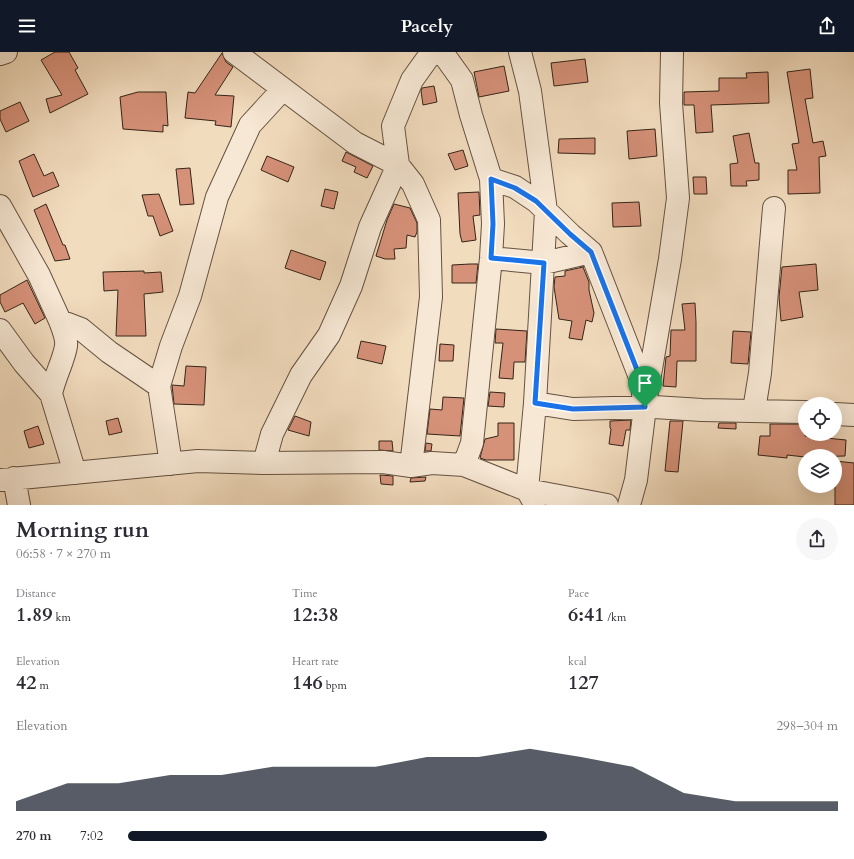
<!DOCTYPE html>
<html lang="en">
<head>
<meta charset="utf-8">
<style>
	:root { --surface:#fff; --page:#f7f7f7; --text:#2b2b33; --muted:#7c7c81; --accent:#111827 }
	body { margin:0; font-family:Cardo,serif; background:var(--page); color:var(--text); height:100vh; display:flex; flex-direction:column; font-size:15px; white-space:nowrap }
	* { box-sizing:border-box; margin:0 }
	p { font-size:13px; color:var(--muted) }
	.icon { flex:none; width:22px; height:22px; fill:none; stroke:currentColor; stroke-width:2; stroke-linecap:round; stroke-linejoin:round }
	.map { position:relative; height:453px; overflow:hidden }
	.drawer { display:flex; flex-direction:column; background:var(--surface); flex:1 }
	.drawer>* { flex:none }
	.fabs { position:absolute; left:798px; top:345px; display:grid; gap:8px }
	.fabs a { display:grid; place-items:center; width:44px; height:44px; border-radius:50%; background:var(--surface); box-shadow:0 4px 16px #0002; font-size:20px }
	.pin { position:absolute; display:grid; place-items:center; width:34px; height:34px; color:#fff; margin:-41px -17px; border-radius:50% 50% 50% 0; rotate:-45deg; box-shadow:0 0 4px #0007 }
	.pin .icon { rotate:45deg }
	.round { display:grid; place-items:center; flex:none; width:42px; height:42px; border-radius:21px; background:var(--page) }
	.headline { display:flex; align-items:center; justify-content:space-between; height:68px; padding:0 16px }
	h1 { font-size:22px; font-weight:800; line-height:30px }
	.figures { display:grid; grid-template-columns:repeat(3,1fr); gap:6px; height:68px; padding:4px 16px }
	.figures div { display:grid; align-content:center }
	.figures b { font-size:20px; font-weight:800 }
	.figures small { font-size:11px; font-weight:400 }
	.figures p { font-size:11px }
	.chart { height:112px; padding:8px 16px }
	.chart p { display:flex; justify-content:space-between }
	.chart svg { width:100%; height:72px; margin-top:4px; fill:var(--accent); opacity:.7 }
	ul { padding:0 16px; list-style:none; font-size:13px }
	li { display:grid; grid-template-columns:64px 48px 1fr; align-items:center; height:30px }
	li i { height:10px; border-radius:5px; background:var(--accent) }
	header { display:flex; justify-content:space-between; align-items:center; height:52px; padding:0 16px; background:var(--accent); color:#fff; font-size:18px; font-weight:800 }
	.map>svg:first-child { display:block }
	.building { fill:#d69179; stroke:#342417 }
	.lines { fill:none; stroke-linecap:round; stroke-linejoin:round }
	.minor-casing { stroke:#645241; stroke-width:24 }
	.minor { stroke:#f7e8d5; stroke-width:22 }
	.route-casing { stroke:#fff; stroke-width:8 }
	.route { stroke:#1a73e8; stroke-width:5 }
</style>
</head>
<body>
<header><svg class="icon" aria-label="menu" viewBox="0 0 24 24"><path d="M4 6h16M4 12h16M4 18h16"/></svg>Pacely<svg class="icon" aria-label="share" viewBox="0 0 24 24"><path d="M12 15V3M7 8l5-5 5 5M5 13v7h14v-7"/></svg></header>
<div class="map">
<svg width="854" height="453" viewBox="0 0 854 453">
	<rect width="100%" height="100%" fill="#f2dcbe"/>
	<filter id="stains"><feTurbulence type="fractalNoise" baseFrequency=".005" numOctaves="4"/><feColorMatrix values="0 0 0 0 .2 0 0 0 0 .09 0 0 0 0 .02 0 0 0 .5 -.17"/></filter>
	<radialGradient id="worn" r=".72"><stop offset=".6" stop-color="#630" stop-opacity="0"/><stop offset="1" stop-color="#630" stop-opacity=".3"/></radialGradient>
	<path class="building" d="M55 0H69L78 16 75 18 88 42 50 61 46 47 62 43 41 8Z
		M222 1 226 10 233 15 215 43 234 44 231 75 215 73 216 69 185 66 188 40 195 41Z
		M585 7 588 30 554 34 551 11Z
		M504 14 509 39 479 45 474 20Z
		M810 17 813 46 805 47 813 91 823 89 826 104 819 105 820 141 788 142V118H797L792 92 799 91 787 20Z
		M768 20 769 51 711 53 713 80 696 81 694 53H684V40L719 39V26H747L746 21Z
		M434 34 437 50 423 53 421 39 422 36Z
		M138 40H166L168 74 163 73V80L123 77 120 45Z
		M20 50 29 69 6 80 0 67V59Z
		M655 77 657 104 629 107 627 79Z
		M749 81 755 111H759V128L746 129 747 134H731L730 112 738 111 733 84Z
		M595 86V102L558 101 559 87Z
		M463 98 468 114 455 118 448 102Z
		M346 100 373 114 367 126 354 120 356 115 342 109Z
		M34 102 44 124 53 120 59 134 33 145 19 109Z
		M267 104 294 115 288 130 261 118Z
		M190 116 194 152 180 153 176 117Z
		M693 125H706L707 142H694Z
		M325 137 338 140 334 157 321 154Z
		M479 140 480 163 473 164 476 188 462 190 460 182 458 141Z
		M159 142 173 179 160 184 153 164H148L142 143Z
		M639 150 641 174 613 175 612 151Z
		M46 152 63 193H65L70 207 55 209 34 158Z
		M394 152 410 156 417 171V180L415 185 407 183 406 196 394 197 395 207H385L376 204 387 168Z
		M291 198 326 210 320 228 285 216Z
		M470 212H478L476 231H452V213Z
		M816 212 818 238 799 240 803 265 781 269 779 245 782 215Z
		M583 215 589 230V238L594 261 592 270 586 268 582 288 569 286 572 269 559 267 554 235 555 225 565 224V219Z
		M144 219V221L161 220 163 240 144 242 146 284H116L118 238 104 239 103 220Z
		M27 228 45 266 35 272 23 251 5 260 0 250V243Z
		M695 251 696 270V309H677L676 335 663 334 666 305 670 304 671 278H685L682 252Z
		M496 277 527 279 525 310H514L513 327 499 326 503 291H495Z
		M733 279 751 280 748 312 731 311Z
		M361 289 386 294 382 312 357 306Z
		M440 292 454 293 453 309H439Z
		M186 314 206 315 204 353 174 352 172 333 184 334Z
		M490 340 505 341 504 355 488 354Z
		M443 345 464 346 460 384 427 382 430 357 442 358Z
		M295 364 311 370 309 384 288 378Z
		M118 366 122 380 109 383 106 369Z
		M631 368 630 378H626L623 394 609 392 611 377 610 376V369Z
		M670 369H683L678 420 665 419Z
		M498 371H514V408H486L480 406 485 387 498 384Z
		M719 371H736V377L718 376Z
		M770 372H805V384L846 388 845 404 805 405 787 403V406L758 403 760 384H770Z
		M38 374 44 392 29 396 24 379Z
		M379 389H392L393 399 379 398Z
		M426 391 432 392 431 399H425Z
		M835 409 854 411V453H835Z
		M380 423 393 424V433L381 432Z
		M426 425 425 429 410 430 411 426Z"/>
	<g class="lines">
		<defs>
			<path id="minor" d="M234 0 355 91 398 113 413 132 429 168 431 245 411 414
				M442 0 462 28 471 63 491 127 493 172 491 206 472 391 464 413
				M520 0 530 39 546 159 535 351 527 438 534 450
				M0 2 6 0
				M491 127 515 135 536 149 570 182 591 200 641 328 645 355 636 428 629 453
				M0 154 39 223 60 269
				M491 206 544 211 591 200
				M0 278 24 311 51 342
				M159 334 171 294 190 244 217 145 250 73 283 37
				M647 340 670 207 678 146 671 51 672 0
				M535 351 573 357 654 355 702 358 805 360
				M754 358 760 321 774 156
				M835 362 854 363
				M264 411 272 382 301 323 329 283 351 234 370 175 398 113 393 74 412 28 432 0
				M75 421 51 342C54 326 64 308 66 294 67 286 63 277 60 269L81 277 109 300 159 334 171 412
				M14 426 19 453
				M0 428 198 409 264 411 383 410 411 414 432 411 464 413 527 438 607 453"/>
		</defs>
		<use href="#minor" class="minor-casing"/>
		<use href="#minor" class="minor"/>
	</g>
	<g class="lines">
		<defs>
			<path id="route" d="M491 127 515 136 536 149 570 182 591 200 641 328 645 355 573 357 535 351 544 211 491 206 493 172Z"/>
		</defs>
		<use href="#route" class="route-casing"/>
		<use href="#route" class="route"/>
	</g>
	<rect width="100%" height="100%" filter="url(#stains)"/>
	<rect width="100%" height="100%" fill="url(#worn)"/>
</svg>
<div class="fabs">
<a><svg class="icon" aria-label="locate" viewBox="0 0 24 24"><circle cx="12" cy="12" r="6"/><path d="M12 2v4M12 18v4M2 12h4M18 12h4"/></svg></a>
<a><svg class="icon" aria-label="layers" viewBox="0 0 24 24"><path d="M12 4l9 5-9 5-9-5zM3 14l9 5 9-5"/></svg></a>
</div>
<div class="pin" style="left:645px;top:355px;background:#1e9e55"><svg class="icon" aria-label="arrive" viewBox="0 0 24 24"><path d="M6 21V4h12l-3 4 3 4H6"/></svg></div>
</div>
<section class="drawer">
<div class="headline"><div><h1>Morning run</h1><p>06:58 · 7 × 270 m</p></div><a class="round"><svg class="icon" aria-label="share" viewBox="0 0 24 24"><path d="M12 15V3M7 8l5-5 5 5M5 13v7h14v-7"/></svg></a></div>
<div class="figures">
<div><p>Distance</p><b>1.89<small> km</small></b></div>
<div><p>Time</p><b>12:38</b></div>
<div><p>Pace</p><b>6:41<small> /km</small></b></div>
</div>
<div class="figures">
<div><p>Elevation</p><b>42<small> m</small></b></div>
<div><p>Heart rate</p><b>146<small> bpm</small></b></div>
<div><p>kcal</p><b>127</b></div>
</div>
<div class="chart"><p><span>Elevation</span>298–304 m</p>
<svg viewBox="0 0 160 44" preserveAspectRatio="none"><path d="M0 44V38L10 27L20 27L30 22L40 22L50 17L60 17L70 17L80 11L90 11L100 6L110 11L120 17L130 33L140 38L150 38L160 38V44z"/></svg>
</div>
<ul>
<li><b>270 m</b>7:02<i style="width:59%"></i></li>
</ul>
</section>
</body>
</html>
